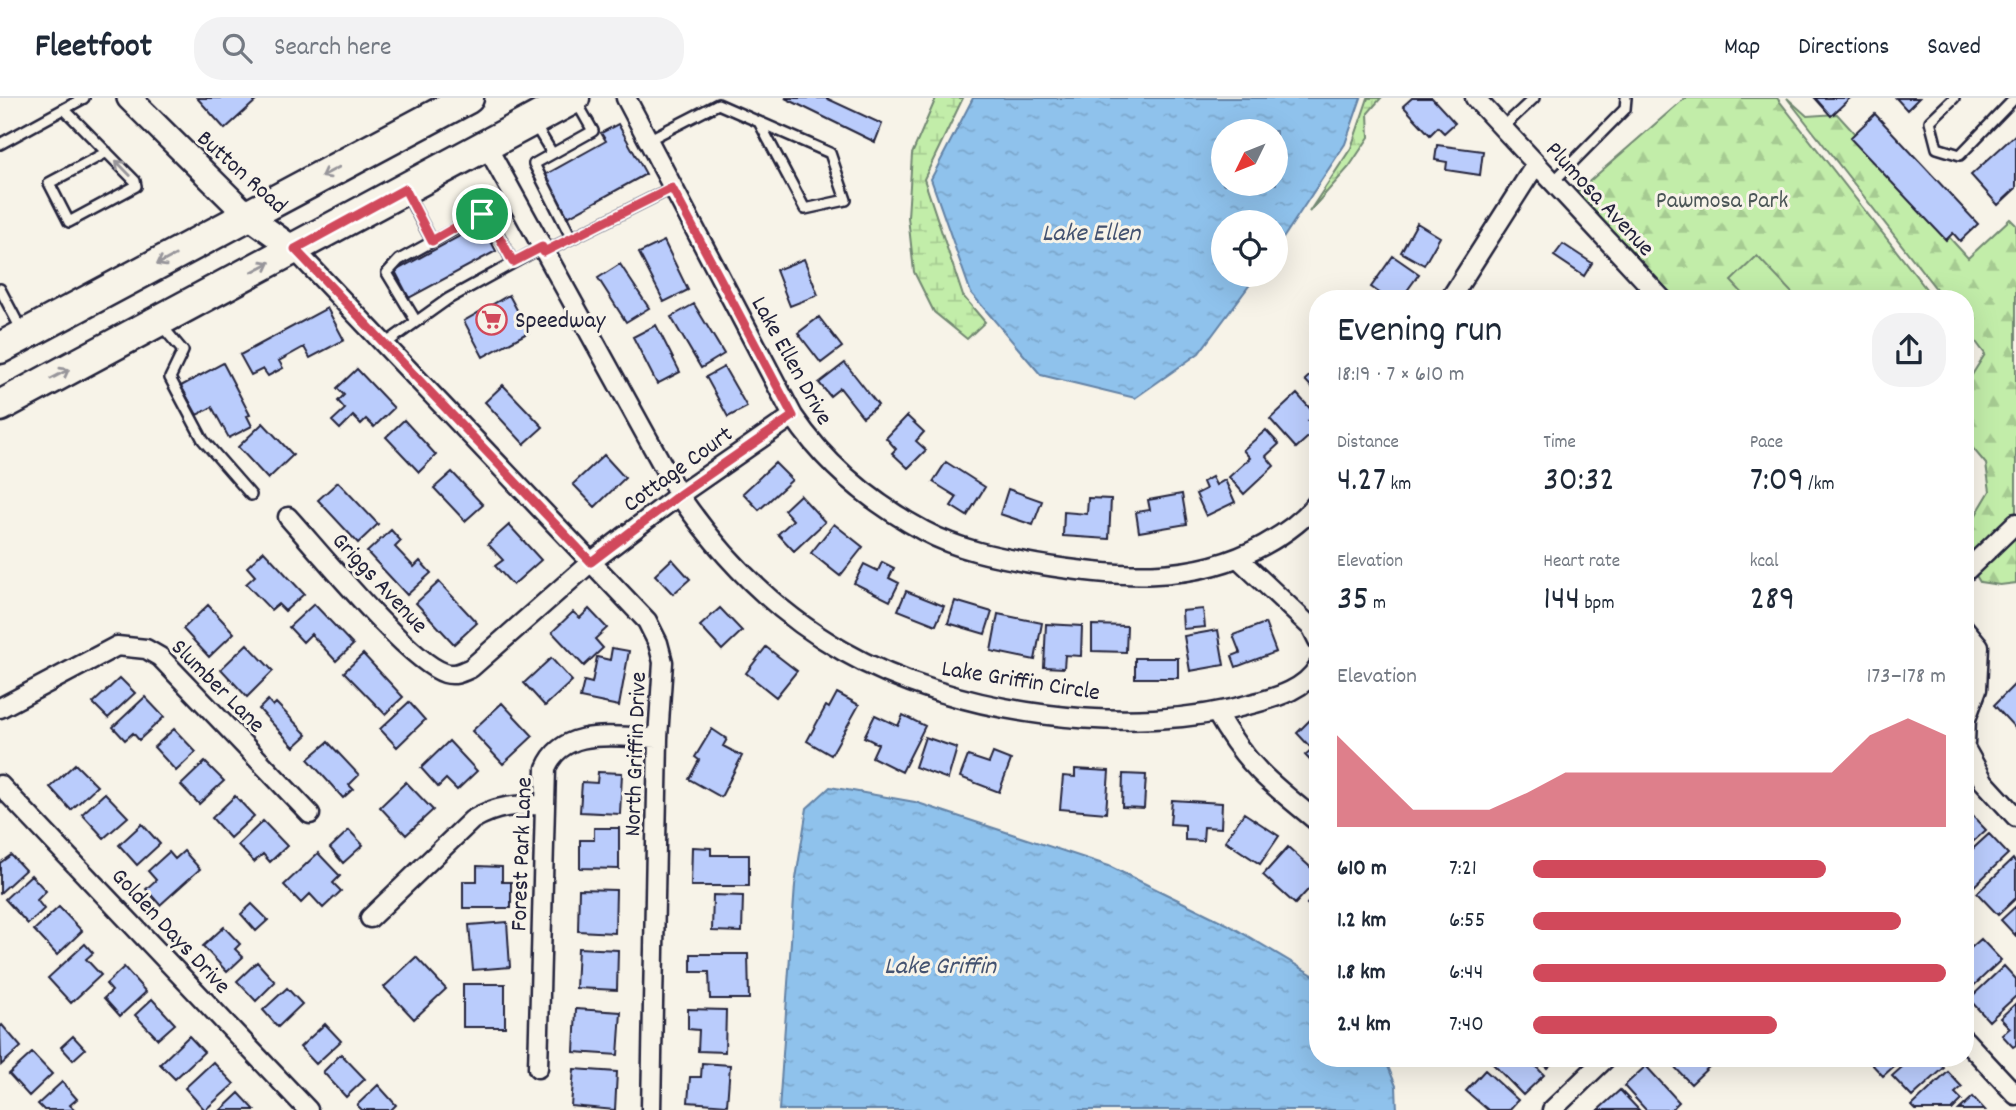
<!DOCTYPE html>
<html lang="en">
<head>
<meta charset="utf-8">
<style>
	:root { --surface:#fff; --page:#f2f2f3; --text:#1f2937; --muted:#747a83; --line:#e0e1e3; --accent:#d1495b }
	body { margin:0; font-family:Dekko,sans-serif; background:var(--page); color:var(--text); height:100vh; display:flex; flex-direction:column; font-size:26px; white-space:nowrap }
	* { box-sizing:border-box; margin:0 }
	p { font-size:23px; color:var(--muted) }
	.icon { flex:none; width:38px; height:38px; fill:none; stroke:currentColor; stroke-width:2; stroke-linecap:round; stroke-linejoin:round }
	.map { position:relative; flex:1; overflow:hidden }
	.drawer { position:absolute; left:1309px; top:192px; width:665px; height:777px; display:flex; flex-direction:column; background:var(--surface); border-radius:28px; box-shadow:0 7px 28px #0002 }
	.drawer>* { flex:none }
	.needle { width:46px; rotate:227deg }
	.controls { position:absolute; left:1211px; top:21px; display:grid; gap:14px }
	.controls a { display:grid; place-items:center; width:77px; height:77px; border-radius:50%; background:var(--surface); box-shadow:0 7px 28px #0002; font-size:35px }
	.pin { position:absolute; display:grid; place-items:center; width:60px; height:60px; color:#fff; margin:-30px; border:4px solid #fff; border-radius:50%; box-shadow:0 2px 7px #0007 }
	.round { display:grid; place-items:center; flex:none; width:74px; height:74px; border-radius:28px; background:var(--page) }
	.head { display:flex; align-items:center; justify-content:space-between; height:119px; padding:0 28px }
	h1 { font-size:38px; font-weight:600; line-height:52px }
	.figures { display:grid; grid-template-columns:repeat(3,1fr); gap:10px; height:119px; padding:7px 28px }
	.figures div { display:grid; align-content:center }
	.figures b { font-size:35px; font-weight:600 }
	.figures small { font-size:19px; font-weight:400 }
	.figures p { font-size:19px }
	.chart { height:196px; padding:14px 28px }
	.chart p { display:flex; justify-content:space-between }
	.chart svg { width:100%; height:126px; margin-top:7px; fill:var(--accent); opacity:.7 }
	ul { padding:0 28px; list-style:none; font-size:23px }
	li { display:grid; grid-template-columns:112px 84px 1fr; align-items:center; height:52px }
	li i { height:18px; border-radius:9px; background:var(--accent) }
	header { display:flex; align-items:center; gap:42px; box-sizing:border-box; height:98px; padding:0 35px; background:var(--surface); border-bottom:2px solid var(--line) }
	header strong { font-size:33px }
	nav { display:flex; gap:38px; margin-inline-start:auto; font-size:24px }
	.search { width:490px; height:63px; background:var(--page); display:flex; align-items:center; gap:18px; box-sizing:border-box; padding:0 24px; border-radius:28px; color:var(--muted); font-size:26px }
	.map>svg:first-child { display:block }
	.forest { fill:url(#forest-firs); stroke:#728872; stroke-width:2 }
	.wetland { fill:url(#wetland-marsh); stroke:#728872; stroke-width:2 }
	.garden { fill:#c2eda9; stroke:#728872; stroke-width:2 }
	.water { fill:url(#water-ripples); stroke:#6382a5; stroke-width:2; fill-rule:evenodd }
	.building { fill:#baccfc; stroke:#22223b; stroke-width:2 }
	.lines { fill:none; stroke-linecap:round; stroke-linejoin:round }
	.service-casing { stroke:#22223b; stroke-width:14 }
	.minor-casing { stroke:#22223b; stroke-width:23 }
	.tertiary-casing { stroke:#22223b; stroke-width:28 }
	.primary-casing { stroke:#22223b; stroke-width:35 }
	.service { stroke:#f7f3e8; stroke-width:9 }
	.minor { stroke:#f7f3e8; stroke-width:18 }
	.tertiary { stroke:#f7f3e8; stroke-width:23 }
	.primary { stroke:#f7f3e8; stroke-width:30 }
	.oneway { stroke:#97959a }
	.route-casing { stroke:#fff; stroke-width:14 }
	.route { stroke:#d1495b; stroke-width:9 }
	.labels { text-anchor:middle; stroke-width:6; stroke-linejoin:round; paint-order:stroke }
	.street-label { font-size:24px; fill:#22223b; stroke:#f7f3e8 }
	.park-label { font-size:24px; fill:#4a5556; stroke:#f7f3e8 }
	.poi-label { font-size:24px; fill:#22223b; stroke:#f7f3e8; text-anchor:start }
	.water-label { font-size:26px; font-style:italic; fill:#435270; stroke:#f7f3e8 }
</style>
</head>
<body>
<header>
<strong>Fleetfoot</strong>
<div class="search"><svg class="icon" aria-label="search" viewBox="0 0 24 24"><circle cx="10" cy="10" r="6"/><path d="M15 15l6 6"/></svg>Search here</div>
<nav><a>Map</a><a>Directions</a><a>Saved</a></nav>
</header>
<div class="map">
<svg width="2016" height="1012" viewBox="0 0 2016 1012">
	<defs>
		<pattern id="forest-firs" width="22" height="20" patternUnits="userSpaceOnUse" patternTransform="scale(1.75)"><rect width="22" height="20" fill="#c2eda9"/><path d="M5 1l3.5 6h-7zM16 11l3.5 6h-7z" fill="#a6cb92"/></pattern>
		<pattern id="wetland-marsh" width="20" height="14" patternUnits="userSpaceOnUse" patternTransform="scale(1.75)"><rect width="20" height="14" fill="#c2eda9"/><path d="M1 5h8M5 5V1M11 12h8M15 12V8" fill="none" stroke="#a6cb92"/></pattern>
		<pattern id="water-ripples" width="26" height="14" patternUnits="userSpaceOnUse" patternTransform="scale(1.75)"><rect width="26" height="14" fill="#8fc2ec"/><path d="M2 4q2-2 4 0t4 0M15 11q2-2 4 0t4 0" fill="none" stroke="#7ba6cb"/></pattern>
	</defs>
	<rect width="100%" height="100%" fill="#f7f3e8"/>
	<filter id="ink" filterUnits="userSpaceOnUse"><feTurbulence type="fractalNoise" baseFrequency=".0143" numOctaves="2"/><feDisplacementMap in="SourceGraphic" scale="14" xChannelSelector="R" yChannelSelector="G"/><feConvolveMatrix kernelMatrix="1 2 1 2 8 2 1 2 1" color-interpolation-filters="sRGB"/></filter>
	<g filter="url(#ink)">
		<path class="forest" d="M1685 0H1777L1934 201H1662L1569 101Z
			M1787 0 1807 18 1837 16 1968 160 2010 121 2016 127V414L1969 460 1968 430 1990 393 1986 366 1965 341V288L1985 256 1965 229V201H1944Z
			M2016 437V485L2000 487 1980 484 1975 476Z"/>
		<path class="wetland" d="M936 0H963L924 81 963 198 985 224 967 241 934 214 914 174 908 119 912 56Z
			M1368 0H1381L1368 15 1369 39 1349 69 1309 114 1351 50Z"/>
		<path class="garden" d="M1757 158 1795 198 1791 201H1748L1731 183Z"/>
		<path class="water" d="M973 0H1361L1345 46 1276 151V124H1223V177H1257L1199 255 1135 300 1041 277 971 195 931 81ZM1223 33H1276V86H1223Z
			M830 689 915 704 1109 768 1227 826 1318 880V961H1385L1396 988 1397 1012H779L795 787 807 710Z"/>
		<path class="building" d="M197 0H259L225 31Z
			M785 0H826L882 26 875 44Z
			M1412 0H1432L1455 25 1444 35 1438 29 1430 37 1403 8Z
			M1815 0H1850L1831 18Z
			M1896 0H1919L1907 12Z
			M1875 16 1978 126 1960 143 1953 135 1946 142 1850 40Z
			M618 26 646 76 568 119 545 77 606 43 601 35Z
			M2016 36V90L1998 107 1971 77Z
			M1437 47 1483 53 1480 77 1446 72 1447 64 1435 62Z
			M1417 125 1440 139 1424 167 1401 154Z
			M482 126 496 153 409 200 395 173Z
			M664 143 688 192 664 204 639 155Z
			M1563 146 1592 165 1584 178 1554 158Z
			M1393 158 1419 176 1401 201H1388L1371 189Z
			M804 161 818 197 790 208 776 172Z
			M620 166 649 210 626 224 598 180Z
			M509 197 529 234 483 259 464 223Z
			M694 206 724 256 701 270 671 219Z
			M327 210 344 242 310 260 304 249 279 263 283 270 268 278 263 271 251 277 240 257Z
			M819 219 842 249 821 265 798 235Z
			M656 227 680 274 657 286 633 239Z
			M223 265 250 317 247 318 252 328 229 340 212 309 197 317 181 288Z
			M845 265 878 307 863 319 840 290 830 298 819 285Z
			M724 269 747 309 728 319 706 279Z
			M1318 270V296L1305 282Z
			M357 271 394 310 374 329 366 321 361 326 353 318 340 331 332 323 345 311 338 303 344 297 337 290Z
			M503 287 543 329 524 346 485 304Z
			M1297 296 1315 316 1308 323 1316 332 1296 350 1270 321Z
			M907 318 924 334 916 343 926 352 908 370 892 355 896 351 886 340Z
			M404 322 436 357 419 374 386 339Z
			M263 325 293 357 268 381 238 349Z
			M1266 332 1279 346 1266 358 1274 368 1244 396 1229 379 1250 360 1243 352Z
			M604 357 625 380 595 409 573 386Z
			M946 364 985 389 967 418 951 408 957 399 933 384Z
			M775 365 792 382 759 412 743 395Z
			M452 374 483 407 465 423 434 390Z
			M1212 379 1216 387 1225 382 1235 404 1206 418 1196 396 1206 391 1203 384Z
			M338 384 378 426 358 445 318 402Z
			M1008 391 1042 403 1033 427 1000 416Z
			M1182 396 1187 426 1139 434 1136 414 1150 412 1148 402Z
			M800 397 825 424 794 453 778 436 793 422 784 412Z
			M1088 400 1111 401 1109 441 1063 438 1064 414 1087 416Z
			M834 426 863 449 840 478 811 455Z
			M509 427 541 462 513 487 495 468 503 462 488 446Z
			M391 432 401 443 395 449 414 469 420 463 431 475 407 497 367 454Z
			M264 453 304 496 285 513 278 506 271 512 246 486 255 478 247 469Z
			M672 461 690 481 673 496 655 477Z
			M882 464 894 470 889 480 899 485 890 503 854 485 864 466 878 473Z
			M439 484 477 525 454 546 416 505Z
			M906 493 944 508 936 527 898 512Z
			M955 503 992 514 985 536 948 525Z
			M314 506 353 547 336 563 311 536 303 544 289 529Z
			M208 507 234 535 209 559 183 531Z
			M720 510 742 533 722 552 700 528Z
			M589 511 607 530 595 541 603 550 584 568 552 534 573 514 580 520Z
			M1203 511 1205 529 1183 531 1182 513Z
			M998 516 1042 525 1035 562 991 553Z
			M1265 525 1276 554 1236 569 1232 558 1240 555 1233 537Z
			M1046 526 1082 528 1081 558 1065 557 1064 570 1044 569Z
			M1092 527 1127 528 1126 554 1092 553Z
			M1218 532 1224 567 1190 573 1184 538Z
			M247 546 273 573 247 599 221 571Z
			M766 549 797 573 776 599 746 575Z
			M612 550 629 553 619 608 580 600 584 583 592 585 597 559 610 562Z
			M363 556 403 599 385 616 344 574Z
			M551 560 572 583 545 608 524 585Z
			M1135 560H1178V580H1135Z
			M120 580 135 595 108 620 93 605Z
			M2015 586 2016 587V631L1994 607Z
			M837 595 859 607 831 657 807 643 826 608 829 610Z
			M145 599 164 619 139 642 133 635 125 642 113 629Z
			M268 602 273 608 276 605 307 637 294 649 259 611Z
			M409 604 425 622 397 649 380 631Z
			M502 605 533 638 503 666 472 633Z
			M1318 614V671L1305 657 1312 651 1297 635Z
			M875 617 898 628 903 617 925 628 902 674 872 659 878 646 864 639Z
			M174 631 196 654 176 673 154 649Z
			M712 631 727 641 723 648 742 658 721 699 689 681 699 662 695 659Z
			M925 639 957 650 948 681 915 669Z
			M449 643 477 673 457 692 446 681 438 689 421 670Z
			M328 644 359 677 349 687 353 691 343 700 308 661Z
			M993 655 1011 662 999 694 960 679 968 658 989 665Z
			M205 664 224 683 199 706 181 687Z
			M75 666 97 688 71 712 50 689Z
			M1075 671 1109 673 1106 715 1060 711 1063 678 1075 679Z
			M598 674 622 675 620 716 580 714 582 684 597 685Z
			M1123 676 1146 677 1144 710 1122 709Z
			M406 684 433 712 406 737 380 709Z
			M105 695 128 719 104 740 82 716Z
			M235 698 254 718 230 740 212 720Z
			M1172 702 1222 705 1221 730 1204 729 1203 743 1185 742V727L1170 726Z
			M1965 710 1986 732 1965 751Z
			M1244 715 1279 738 1260 766 1225 743Z
			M263 723 287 748 270 764 263 756 254 764 238 747Z
			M142 726 160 746 137 767 119 747Z
			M594 730H619V771L580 770V742H594Z
			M349 732 363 747 343 765 330 750Z
			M1989 736 2008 756 1972 790 1965 783V758Z
			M692 749 711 750V757H749V788H691Z
			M1288 749 1318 776V781L1295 806 1263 777Z
			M184 753 200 771 160 807 146 791 156 782 148 773 169 754 175 761Z
			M318 755 340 778 333 785 341 793 323 810 310 796 301 805 284 787Z
			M11 757 25 772 0 795V765Z
			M2013 761 2016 765V800L1998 817 1977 795Z
			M477 768 502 769V784H511V810H463V783H477Z
			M31 777 46 793 37 802 44 811 28 826 5 801Z
			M579 791 616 792 615 835 578 833Z
			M1318 794V827L1310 820 1316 814 1307 806Z
			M713 797 743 798 742 834 712 833Z
			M252 806 268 822 256 833 241 816Z
			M2016 808V838L2001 822Z
			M59 809 82 833 57 857 34 832Z
			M507 824 510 869 473 872 469 827Z
			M224 829 240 846 235 851 243 859 227 874 203 848Z
			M1981 841 2001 862 1965 896V855Z
			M85 846 93 855 86 861 101 877 71 905 48 880Z
			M578 850 618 852 617 892 576 890Z
			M691 856H748L749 901H710L709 874H691Z
			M416 859 446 891 414 921 384 889Z
			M257 864 275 884 256 903 237 883Z
			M2004 868 2016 881V898L1989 923 1969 901Z
			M124 869 146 894 120 918 104 900 112 893 106 886Z
			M463 886H505V929H463Z
			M287 890 302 906 278 929 263 912Z
			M152 901 175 926 158 941 135 917Z
			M2016 905V947L2013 949 2002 937 2010 930 2000 920Z
			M576 911 621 914 618 957 574 954Z
			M688 911 726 912 725 954 698 953 699 932 688 931Z
			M325 926 341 943 316 966 300 949Z
			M2 927 21 949 1 967 0 929Z
			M73 938 85 951 73 962 61 949Z
			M189 938 204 954 175 981 160 966Z
			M32 955 52 976 29 998 9 976Z
			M341 956 365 981 346 999 323 974Z
			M1497 961H1529L1544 977 1523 997 1492 965Z
			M1538 961H1557L1547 970Z
			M1667 961H1707L1712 966 1691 986Z
			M1867 961H1902L1883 978Z
			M1911 961H1935L1944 970 1912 999 1892 978Z
			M213 964 234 986 205 1012 185 990Z
			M702 965 730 967 727 1007 688 1004 690 979H701Z
			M1646 968 1679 1004 1671 1012H1646L1624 988Z
			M574 971 617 974 615 1012 571 1008Z
			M1485 972 1518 1002 1509 1012H1488L1466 993Z
			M1948 974 1962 989 1955 995 1962 1002 1952 1012H1916L1912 1008Z
			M62 984 77 1001 70 1007 75 1012H44L38 1006Z
			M378 987 396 1007 391 1012H362L357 1007Z
			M1620 992 1639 1012H1598Z
			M239 995 255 1012H221Z
			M1973 999 1985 1012H1959Z"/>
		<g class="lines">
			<defs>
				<path id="service" d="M1954 0 1930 23 1937 50 1960 57 2015 0
					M64 11 135 83 136 88 69 124 49 85 107 54
					M535 27 552 55
					M1502 30 1534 0
					M648 42 718 6 830 55 846 102 805 111 759 24
					M0 46 84 0
					M1553 84 1625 11 1626 0
					M407 96 432 143
					M571 139 534 66 593 33 576 3
					M544 154 672 90
					M0 191 22 233
					M416 223 387 175 399 162 482 116 492 124 513 165
					M162 228 183 253 170 280 203 342 251 397
					M385 246 448 201 542 149"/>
				<path id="minor" d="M626 0 793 318C826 367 872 405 924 433 959 452 997 459 1036 466 1113 479 1193 487 1264 447 1284 436 1303 423 1318 404
					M1475 0 1662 201
					M486 47 679 397C722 460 776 515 843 553 954 617 1132 641 1255 605 1278 599 1305 591 1318 569
					M294 151 647 523 658 545 663 564 658 640 651 1012
					M1450 201 1536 66
					M288 419C317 451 410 565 445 575 455 578 462 574 471 570L591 464 679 397 793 318
					M1239 461 1312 530 1318 542
					M1965 474 2016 425
					M1965 531 1979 548 1977 591 1966 621 1965 645
					M0 610 117 548 146 551 160 559 310 716
					M1217 616C1247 668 1272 687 1318 724
					M1965 650 1984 684 2016 719
					M0 687 308 1012
					M370 820 472 722C497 707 516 707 544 707
					M1965 942 2016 997
					M538 970 546 670C564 627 618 640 658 640
					M1552 1012 1605 961"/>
				<path id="tertiary" d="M129 0 248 118 294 151"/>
				<path id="primary" d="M0 250 468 0
					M0 308 574 0"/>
			</defs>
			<use href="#service" class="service-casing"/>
			<use href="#minor" class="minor-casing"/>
			<use href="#tertiary" class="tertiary-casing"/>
			<use href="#primary" class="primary-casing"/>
			<use href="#service" class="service"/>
			<use href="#minor" class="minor"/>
			<use href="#tertiary" class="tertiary"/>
			<use href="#primary" class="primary"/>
		</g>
		<defs><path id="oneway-shaft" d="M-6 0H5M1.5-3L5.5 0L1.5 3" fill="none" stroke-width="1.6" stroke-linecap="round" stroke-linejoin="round" transform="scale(1.75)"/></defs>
		<g class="oneway">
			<use href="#oneway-shaft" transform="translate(123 70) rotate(-134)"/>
			<use href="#oneway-shaft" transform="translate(330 74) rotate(152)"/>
			<use href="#oneway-shaft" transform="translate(166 162) rotate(152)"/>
			<use href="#oneway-shaft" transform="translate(261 169) rotate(-28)"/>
			<use href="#oneway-shaft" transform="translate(60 276) rotate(-28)"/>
		</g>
	</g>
	<g class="lines" filter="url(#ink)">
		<defs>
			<path id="route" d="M672 90 793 318 679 397 591 464 295 151 405 91 432 143 477 117H487L513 164 542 149 544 154Z"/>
		</defs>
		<use href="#route" class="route-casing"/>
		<use href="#route" class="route"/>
	</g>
	<defs>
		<symbol id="supermarket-ring" viewBox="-11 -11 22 22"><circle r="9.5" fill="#f7f3e8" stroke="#d1495b" stroke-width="1.5"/><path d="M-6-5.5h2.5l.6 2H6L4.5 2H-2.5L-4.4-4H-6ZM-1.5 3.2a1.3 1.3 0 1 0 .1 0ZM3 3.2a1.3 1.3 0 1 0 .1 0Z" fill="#d1495b"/></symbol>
	</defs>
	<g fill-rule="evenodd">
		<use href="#supermarket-ring" x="474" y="204" width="35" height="35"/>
	</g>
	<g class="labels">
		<g class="street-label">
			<text transform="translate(243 73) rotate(42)" y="8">Button Road</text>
			<text transform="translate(1601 100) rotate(47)" y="8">Plumosa Avenue</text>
			<text transform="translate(793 262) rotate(61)" y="8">Lake Ellen Drive</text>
			<text transform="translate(677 370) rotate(-36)" y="8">Cottage Court</text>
			<text transform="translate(381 484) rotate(47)" y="8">Griggs Avenue</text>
			<text transform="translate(1021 581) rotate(9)" y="8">Lake Griffin Circle</text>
			<text transform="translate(219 587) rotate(45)" y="8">Slumber Lane</text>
			<text transform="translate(634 656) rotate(-88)" y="8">North Griffin Drive</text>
			<text transform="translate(520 756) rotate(-88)" y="8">Forest Park Lane</text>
			<text transform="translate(172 832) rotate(47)" y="8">Golden Days Drive</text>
		</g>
		<g class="park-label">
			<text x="1722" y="109">Pawmosa Park</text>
		</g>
		<g class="poi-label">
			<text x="515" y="229">Speedway</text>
		</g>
		<g class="water-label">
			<text x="1091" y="142">Lake Ellen</text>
			<text x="940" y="875">Lake Griffin</text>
		</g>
	</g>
</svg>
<div class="controls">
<a><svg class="needle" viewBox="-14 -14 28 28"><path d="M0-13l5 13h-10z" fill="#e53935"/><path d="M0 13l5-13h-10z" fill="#747a83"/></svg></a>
<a><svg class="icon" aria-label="locate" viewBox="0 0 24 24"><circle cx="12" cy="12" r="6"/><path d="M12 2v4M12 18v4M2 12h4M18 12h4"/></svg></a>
</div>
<div class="pin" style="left:482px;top:116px;background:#1e9e55"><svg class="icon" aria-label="arrive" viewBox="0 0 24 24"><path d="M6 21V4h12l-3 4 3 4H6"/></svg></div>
<section class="drawer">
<div class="head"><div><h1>Evening run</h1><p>18:19 · 7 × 610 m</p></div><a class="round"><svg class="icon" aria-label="share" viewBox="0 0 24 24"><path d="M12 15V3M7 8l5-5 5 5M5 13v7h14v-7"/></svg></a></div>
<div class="figures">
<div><p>Distance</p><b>4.27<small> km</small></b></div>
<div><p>Time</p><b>30:32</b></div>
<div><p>Pace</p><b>7:09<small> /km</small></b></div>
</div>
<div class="figures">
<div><p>Elevation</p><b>35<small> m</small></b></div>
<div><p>Heart rate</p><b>144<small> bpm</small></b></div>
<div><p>kcal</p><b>289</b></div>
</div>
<div class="chart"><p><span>Elevation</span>173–178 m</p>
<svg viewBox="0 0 160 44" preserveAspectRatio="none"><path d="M0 44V12L10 25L20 38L30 38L40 38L50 32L60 25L70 25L80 25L90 25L100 25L110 25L120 25L130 25L140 12L150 6L160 12V44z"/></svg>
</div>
<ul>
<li><b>610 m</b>7:21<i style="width:71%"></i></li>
<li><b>1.2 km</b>6:55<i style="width:89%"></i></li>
<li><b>1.8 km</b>6:44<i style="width:100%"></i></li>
<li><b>2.4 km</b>7:40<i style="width:59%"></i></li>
</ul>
</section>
</div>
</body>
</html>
